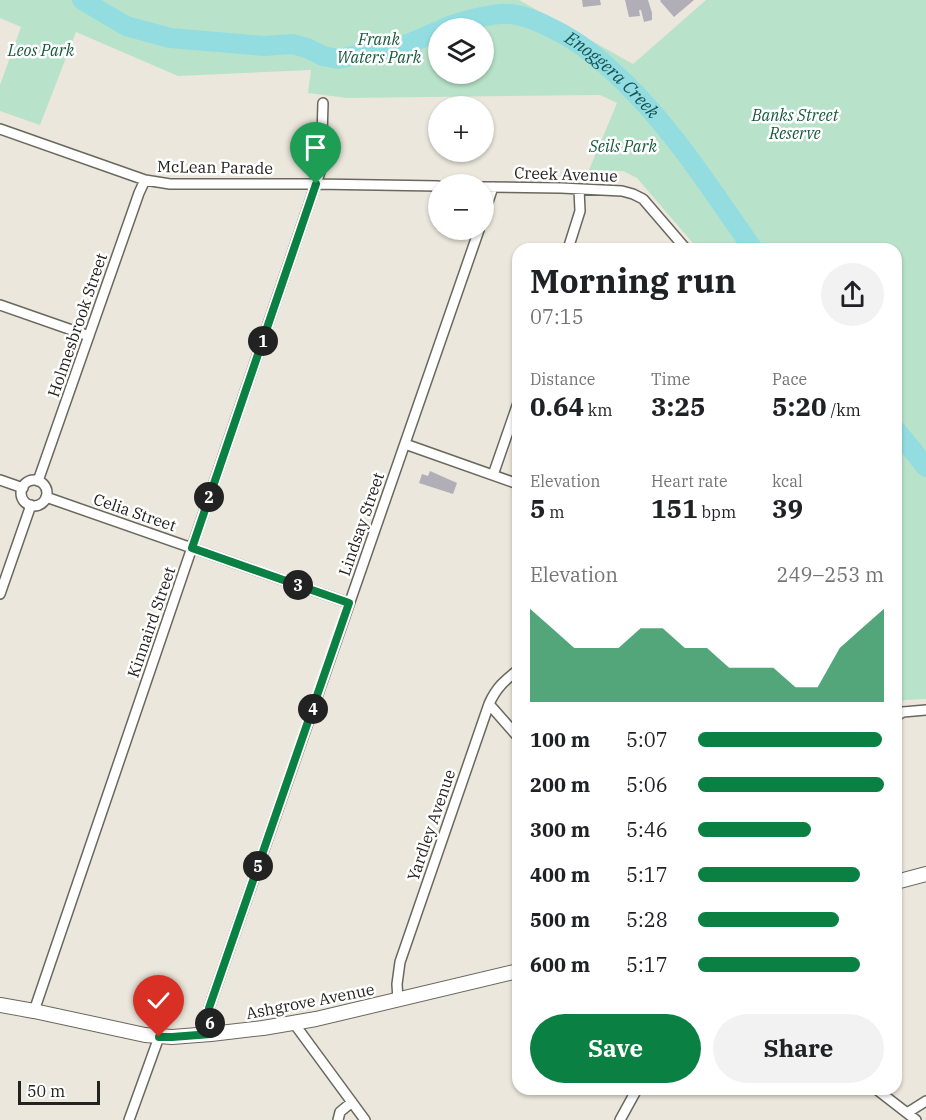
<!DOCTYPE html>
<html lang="en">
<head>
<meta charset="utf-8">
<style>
	:root { --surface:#fff; --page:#f2f2f2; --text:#202124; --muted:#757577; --accent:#0b8043 }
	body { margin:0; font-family:"IBM Plex Serif",serif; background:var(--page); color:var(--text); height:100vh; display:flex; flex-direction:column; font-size:22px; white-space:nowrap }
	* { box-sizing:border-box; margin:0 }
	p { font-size:20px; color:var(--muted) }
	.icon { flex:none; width:33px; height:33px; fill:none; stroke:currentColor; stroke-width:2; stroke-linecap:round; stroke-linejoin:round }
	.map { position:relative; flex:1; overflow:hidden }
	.sheet { position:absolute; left:512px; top:243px; width:390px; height:852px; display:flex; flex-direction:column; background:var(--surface); border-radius:18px; box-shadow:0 2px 4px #0004 }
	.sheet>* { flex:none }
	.tools { position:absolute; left:428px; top:18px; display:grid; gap:12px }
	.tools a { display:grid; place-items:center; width:66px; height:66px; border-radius:50%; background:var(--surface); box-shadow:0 2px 4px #0004; font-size:30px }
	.scale { position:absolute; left:18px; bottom:15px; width:82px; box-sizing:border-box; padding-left:6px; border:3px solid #23221e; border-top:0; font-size:16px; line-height:21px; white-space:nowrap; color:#23221e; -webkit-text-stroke:4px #fff; paint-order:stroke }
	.pin { position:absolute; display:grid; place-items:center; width:51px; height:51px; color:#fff; margin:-62px -26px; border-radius:50% 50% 50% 0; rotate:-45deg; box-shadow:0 0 6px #0007 }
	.pin .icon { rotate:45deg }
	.km { position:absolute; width:30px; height:30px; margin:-15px; border-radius:50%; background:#222; color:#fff; font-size:16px; line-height:30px; text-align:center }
	.round { display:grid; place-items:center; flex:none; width:63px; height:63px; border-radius:32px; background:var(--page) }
	.overview { display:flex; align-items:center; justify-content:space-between; height:102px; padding:0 18px }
	h1 { font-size:33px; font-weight:700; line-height:45px }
	.metrics { display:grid; grid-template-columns:repeat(3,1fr); gap:9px; height:102px; padding:6px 18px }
	.metrics div { display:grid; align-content:center }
	.metrics b { font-size:26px; font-weight:700 }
	.metrics small { font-size:16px; font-weight:400 }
	.metrics p { font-size:16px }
	.chart { height:168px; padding:12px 18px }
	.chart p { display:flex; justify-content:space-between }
	.chart svg { width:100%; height:108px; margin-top:6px; fill:var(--accent); opacity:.7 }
	.button { display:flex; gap:12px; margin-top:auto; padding:12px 18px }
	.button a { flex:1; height:69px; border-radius:36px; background:var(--accent); color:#fff; font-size:24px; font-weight:700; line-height:69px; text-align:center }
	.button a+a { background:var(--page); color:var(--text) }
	ul { padding:0 18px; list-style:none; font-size:20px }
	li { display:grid; grid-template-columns:96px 72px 1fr; align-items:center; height:45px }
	li i { height:15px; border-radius:8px; background:var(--accent) }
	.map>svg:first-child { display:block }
	.green { fill:#b8e3ca; fill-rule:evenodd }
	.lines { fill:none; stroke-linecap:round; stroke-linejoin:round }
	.river { stroke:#93dde1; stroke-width:20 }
	.building { fill:#b1aeb8 }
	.minor-casing { stroke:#6a675d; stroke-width:12 }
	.secondary-casing { stroke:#6a675d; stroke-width:16 }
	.minor { stroke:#fff; stroke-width:9 }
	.secondary { stroke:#fff; stroke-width:14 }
	.route-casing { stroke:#fff; stroke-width:12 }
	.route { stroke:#0b8043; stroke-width:8 }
	.labels { text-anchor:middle; stroke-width:5; stroke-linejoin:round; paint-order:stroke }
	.park-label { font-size:16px; font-style:italic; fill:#16593b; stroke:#fff }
	.street-label { font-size:16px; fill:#23221e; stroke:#fff }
	.water-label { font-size:18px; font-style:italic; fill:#115356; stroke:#fff }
</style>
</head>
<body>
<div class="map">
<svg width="926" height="1120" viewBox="0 0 926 1120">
	<rect width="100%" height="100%" fill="#ebe7dc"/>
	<path class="green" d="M0 0H519L633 64 706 0H926V699L904 700 896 705V249H698L637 178 623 171 589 170 617 103 600 95 347 98 308 93 311 70 178 76 76 32 40 125 0 111V85L21 27 0 18ZM438 28H483V74H438Z"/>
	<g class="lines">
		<g class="river">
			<path d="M82 0 126 26 170 38 264 46 292 44 307 48 323 56 338 59 408 44 438 31"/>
			<path id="s1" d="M444 28C459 22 495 12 511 14 526 16 540 22 553 29 580 42 601 60 622 80 674 130 712 191 753 249"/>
			<path d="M896 430 926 467"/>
		</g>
	</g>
	<path class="building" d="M582 0H600L601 5 583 7Z
		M625 0H648L652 13V20L644 22 641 10H639L640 16 629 17Z
		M661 0H694L674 17 660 1Z
		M430 471 457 483 453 494 419 483 422 474 428 476Z"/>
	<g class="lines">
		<defs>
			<path id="minor" d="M0 129 145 180 170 184H316L438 186
				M483 187 561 188 622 191 633 194 643 199 686 249
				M483 217 493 187
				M568 249 580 211 579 189
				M0 305 89 336
				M405 444 518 484
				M493 475 518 403
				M0 480 23 488
				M21 493a13 13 0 1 1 26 0a13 13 0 1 1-26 0Z
				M38 481 139 193 145 180
				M46 497 349 603
				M0 594 31 505
				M489 704 518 737
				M896 716 903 712 926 710
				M398 1000 397 984 400 962 489 704C496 688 504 681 518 670
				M34 1011 321 169 323 103
				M293 1022 365 1120
				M211 1034 209 1008 479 230
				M876 1089 916 1120
				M907 1113 926 1101
				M129 1120 159 1037
				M338 1120 340 1112 352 1102
				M620 1120 637 1089"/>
			<path id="secondary" d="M896 882 926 874
				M0 1005 34 1011 145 1035 172 1037 211 1034 263 1028 316 1019 518 971"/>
		</defs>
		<use href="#minor" class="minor-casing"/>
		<use href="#secondary" class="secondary-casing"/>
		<use href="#minor" class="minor"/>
		<use href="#secondary" class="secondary"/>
	</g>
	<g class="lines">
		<defs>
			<path id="route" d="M159 1037H172L211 1034 209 1008 349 603 192 548 316 184"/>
		</defs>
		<use href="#route" class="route-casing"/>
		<use href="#route" class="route"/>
	</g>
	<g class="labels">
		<g class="park-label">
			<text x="379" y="45">Frank<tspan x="379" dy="18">Waters Park</tspan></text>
			<text x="41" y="56">Leos Park</text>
			<text x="795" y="121">Banks Street<tspan x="795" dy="18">Reserve</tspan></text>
			<text x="623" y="152">Seils Park</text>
		</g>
		<g class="street-label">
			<text transform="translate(215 167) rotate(1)" y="6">McLean Parade</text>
			<text transform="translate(566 174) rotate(2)" y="6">Creek Avenue</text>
			<text transform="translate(77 325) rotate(-71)" y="6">Holmesbrook Street</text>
			<text transform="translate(135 512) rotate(19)" y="6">Celia Street</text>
			<text transform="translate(361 524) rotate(-71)" y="6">Lindsay Street</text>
			<text transform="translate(151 622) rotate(-71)" y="6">Kinnaird Street</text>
			<text transform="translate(431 825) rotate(-71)" y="6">Yardley Avenue</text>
			<text transform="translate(310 1001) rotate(-11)" y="6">Ashgrove Avenue</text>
		</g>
		<g class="water-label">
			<text dy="6" stroke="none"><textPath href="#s1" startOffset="189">Enoggera Creek</textPath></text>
		</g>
	</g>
</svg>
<div class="tools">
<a><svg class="icon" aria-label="layers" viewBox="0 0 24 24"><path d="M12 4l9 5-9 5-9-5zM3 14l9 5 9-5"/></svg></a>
<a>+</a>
<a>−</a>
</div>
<div class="scale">50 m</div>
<div class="pin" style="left:316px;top:184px;background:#1e9e55"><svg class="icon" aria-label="arrive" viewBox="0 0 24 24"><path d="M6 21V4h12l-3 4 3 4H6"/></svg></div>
<div class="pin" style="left:159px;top:1037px;background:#d93025"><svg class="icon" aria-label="check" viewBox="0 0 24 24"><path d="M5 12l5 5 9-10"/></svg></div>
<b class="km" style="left:263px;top:341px">1</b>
<b class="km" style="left:209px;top:497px">2</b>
<b class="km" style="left:298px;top:585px">3</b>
<b class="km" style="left:313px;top:709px">4</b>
<b class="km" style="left:258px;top:866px">5</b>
<b class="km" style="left:210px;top:1023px">6</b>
<section class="sheet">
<div class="overview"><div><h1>Morning run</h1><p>07:15</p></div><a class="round"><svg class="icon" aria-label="share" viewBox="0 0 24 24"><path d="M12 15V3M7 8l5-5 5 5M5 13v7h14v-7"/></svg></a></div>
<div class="metrics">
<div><p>Distance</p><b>0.64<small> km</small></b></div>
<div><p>Time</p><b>3:25</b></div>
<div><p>Pace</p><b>5:20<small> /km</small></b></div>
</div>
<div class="metrics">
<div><p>Elevation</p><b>5<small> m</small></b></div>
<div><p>Heart rate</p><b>151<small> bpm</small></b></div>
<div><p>kcal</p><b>39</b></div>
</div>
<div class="chart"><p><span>Elevation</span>249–253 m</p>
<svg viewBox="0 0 160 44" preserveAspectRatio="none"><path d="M0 44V6L10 14L20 22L30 22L40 22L50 14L60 14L70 22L80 22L90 30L100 30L110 30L120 38L130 38L140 22L150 14L160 6V44z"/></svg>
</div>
<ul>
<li><b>100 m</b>5:07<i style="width:99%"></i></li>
<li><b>200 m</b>5:06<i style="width:100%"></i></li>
<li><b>300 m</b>5:46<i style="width:61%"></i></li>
<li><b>400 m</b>5:17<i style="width:87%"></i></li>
<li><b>500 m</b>5:28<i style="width:76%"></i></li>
<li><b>600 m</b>5:17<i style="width:87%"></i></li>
</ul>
<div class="button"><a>Save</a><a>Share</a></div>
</section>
</div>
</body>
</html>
